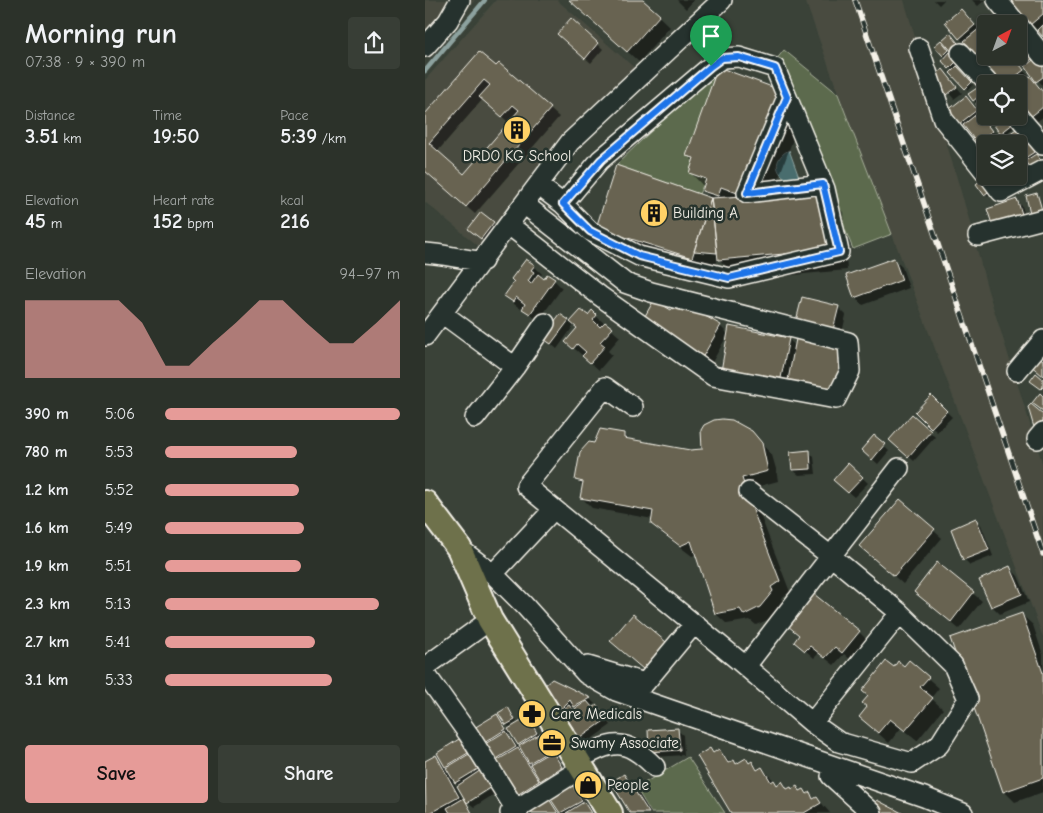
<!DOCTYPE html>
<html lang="en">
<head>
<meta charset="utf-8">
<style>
	:root { --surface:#2c322a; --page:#383e36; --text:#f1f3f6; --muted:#a6aaa8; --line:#484d47; --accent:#e69b98 }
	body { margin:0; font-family:"Comic Neue",sans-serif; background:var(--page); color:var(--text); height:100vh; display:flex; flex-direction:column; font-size:19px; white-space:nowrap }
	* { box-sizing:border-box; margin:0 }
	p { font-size:16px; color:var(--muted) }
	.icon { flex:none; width:28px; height:28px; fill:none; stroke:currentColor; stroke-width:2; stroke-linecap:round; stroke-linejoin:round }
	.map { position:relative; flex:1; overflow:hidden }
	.side { display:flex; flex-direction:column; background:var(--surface); width:425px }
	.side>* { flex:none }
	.needle { width:32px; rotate:41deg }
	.buttons { position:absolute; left:552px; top:15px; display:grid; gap:10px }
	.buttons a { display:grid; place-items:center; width:50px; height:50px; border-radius:5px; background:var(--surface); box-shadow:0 1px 4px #0004,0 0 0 1px var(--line); font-size:25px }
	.pin { position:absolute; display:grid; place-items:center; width:42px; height:42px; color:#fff; margin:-51px -21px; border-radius:50% 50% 50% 0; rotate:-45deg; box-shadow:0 0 5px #0007 }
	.pin .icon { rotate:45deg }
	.round { display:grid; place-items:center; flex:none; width:52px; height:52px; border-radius:5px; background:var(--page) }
	.summary { display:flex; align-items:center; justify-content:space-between; height:85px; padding:0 25px }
	h1 { font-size:28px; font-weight:700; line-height:38px }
	.stats { display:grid; grid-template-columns:repeat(3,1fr); gap:8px; height:85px; padding:5px 25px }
	.stats div { display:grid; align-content:center }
	.stats b { font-size:21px; font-weight:700 }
	.stats small { font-size:14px; font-weight:400 }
	.stats p { font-size:14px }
	.chart { height:140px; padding:10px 25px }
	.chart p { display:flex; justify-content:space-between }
	.chart svg { width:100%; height:90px; margin-top:5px; fill:var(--accent); opacity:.7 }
	.action { display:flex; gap:10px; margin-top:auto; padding:10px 25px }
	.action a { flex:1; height:58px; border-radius:5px; background:var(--accent); color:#111; font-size:20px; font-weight:700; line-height:58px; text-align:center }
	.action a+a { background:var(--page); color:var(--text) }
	ul { padding:0 25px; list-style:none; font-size:16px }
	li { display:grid; grid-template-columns:80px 60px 1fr; align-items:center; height:38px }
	li i { height:12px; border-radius:6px; background:var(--accent) }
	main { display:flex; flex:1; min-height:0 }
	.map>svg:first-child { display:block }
	.built { fill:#484c40 }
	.green { fill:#5b6b4d; stroke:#a8ae9a }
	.water { fill:#496d6e; stroke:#8da29f }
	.shadow { fill:#0007; fill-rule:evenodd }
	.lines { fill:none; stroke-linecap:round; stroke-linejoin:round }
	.stream { stroke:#8da29f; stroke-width:4.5 }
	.building { fill:#686451; stroke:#f4f1e8; fill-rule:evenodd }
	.minor-casing { stroke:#f4f1e8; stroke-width:22 }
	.major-casing { stroke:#f4f1e8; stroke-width:28 }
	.minor { stroke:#26332d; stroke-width:19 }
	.major { stroke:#6e714b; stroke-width:24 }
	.rail-casing { stroke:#f4f1e8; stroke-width:5.5 }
	.rail { stroke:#26332d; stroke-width:4; stroke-dasharray:11; stroke-linecap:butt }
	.route-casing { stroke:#fff; stroke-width:10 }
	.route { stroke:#1a73e8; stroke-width:6 }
	.labels { text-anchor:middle; stroke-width:5; stroke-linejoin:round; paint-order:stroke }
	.poi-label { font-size:15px; fill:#f4f1e8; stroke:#26332d; text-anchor:start }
</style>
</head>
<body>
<main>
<section class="side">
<div class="summary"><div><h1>Morning run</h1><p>07:38 · 9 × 390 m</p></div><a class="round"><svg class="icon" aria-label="share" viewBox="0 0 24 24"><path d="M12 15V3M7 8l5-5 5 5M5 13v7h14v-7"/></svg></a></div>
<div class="stats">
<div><p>Distance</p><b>3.51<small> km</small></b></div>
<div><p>Time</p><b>19:50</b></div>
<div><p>Pace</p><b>5:39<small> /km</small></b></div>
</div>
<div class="stats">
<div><p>Elevation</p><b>45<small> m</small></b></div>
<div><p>Heart rate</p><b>152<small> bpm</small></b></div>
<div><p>kcal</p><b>216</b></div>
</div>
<div class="chart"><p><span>Elevation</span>94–97 m</p>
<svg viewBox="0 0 160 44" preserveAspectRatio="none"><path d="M0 44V6L10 6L20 6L30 6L40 6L50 17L60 38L70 38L80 27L90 17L100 6L110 6L120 17L130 27L140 27L150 17L160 6V44z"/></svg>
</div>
<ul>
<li><b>390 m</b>5:06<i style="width:100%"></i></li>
<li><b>780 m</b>5:53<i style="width:56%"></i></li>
<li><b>1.2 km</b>5:52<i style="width:57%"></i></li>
<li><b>1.6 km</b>5:49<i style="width:59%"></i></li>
<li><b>1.9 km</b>5:51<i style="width:58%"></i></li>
<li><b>2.3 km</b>5:13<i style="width:91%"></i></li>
<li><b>2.7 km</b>5:41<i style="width:64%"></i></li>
<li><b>3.1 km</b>5:33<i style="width:71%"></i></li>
</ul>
<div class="action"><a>Save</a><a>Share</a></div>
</section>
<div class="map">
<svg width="618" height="813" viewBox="0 0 618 813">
	<rect width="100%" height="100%" fill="#3a4238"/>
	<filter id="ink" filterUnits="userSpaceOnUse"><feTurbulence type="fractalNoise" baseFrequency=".02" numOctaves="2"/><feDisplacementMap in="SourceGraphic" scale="10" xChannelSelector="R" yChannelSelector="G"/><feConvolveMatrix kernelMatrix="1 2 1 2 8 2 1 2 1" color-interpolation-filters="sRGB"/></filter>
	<g filter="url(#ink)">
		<path class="built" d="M0 0H50L0 59Z
			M71 0H132L212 70 148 124 57 249 0 202V80Z
			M380 0H479L542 212 563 291 618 465V637L467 234 439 165Z"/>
		<path class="green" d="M359 50 413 94 467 234 428 249 351 60Z
			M293 67 262 156 269 158 264 173 281 179 274 194 191 165Z
			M263 757 300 813H226L211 788Z"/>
		<path class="water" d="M364 150 375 180C351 182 344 160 364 150Z"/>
		<path class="shadow" d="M145 0H217L245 27 214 62Z
			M252 0H269L261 9Z
			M509 0H519L514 5Z
			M547 0H560L553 6Z
			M617 0 618 1V35L606 24Z
			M542 15 554 30 561 25V56H587L603 76 593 84H576L541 42 540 43 535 38Z
			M146 20 178 49 166 63 139 39Z
			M594 25 618 54V86L594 56Z
			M518 44 535 63 531 67 548 85 543 90 527 73 529 71 518 61 521 58 518 55Z
			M74 64 134 117 50 214 0 171V116ZM58 99 84 123 39 175 12 152Z
			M523 76 537 93 529 99 510 77Z
			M605 78 618 93V117L610 123 594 103V87Z
			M561 89V114L549 100Z
			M546 103 572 137 561 144 558 148 525 111Z
			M378 112 347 196 398 192 418 212 422 270 314 280 293 258 287 277 193 247 192 166 289 201 278 190 279 187 265 172 269 162 263 155Z
			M563 116H583L591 126 579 135Z
			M595 132 602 143 594 148V144Z
			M605 144 614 157 600 161 594 151Z
			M556 149 561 154V176L574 188 563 196 540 158Z
			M594 163 599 171 594 174Z
			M591 201 597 206 601 219 573 228Z
			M68 223 73 228 62 243 50 234Z
			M468 259 477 267 484 288 438 305 430 297Z
			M109 266 117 274 115 277 119 280H129L137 288 113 321 97 307 96 309 89 304 81 296Z
			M378 298 413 307 421 315 415 342Z
			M247 311 295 326 303 334 285 366 226 331Z
			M156 312 163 317 171 316 195 337 183 351 187 355 174 370 142 342 153 328 150 324 132 349 119 338 143 321 146 324Z
			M363 339 371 346 419 402 305 378Z
			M506 397 527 417 512 432 491 412Z
			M326 432 347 455 351 469 353 481 327 488 334 512 365 592 356 598 358 603 345 618 340 621 331 625 325 620 302 624 291 614 272 554 267 556 238 534 227 523 228 519 167 508 157 498 159 487 152 479 170 444 199 434 205 440 264 451H279Z
			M505 432 510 437 489 461 471 445Z
			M449 437 464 451 453 464 443 455Z
			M384 452 389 457 391 474 374 475 368 470Z
			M424 465 443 483 429 497 415 485Z
			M475 501 517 538 478 584 444 554Z
			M551 520 556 525 568 556 545 565 540 560 527 529Z
			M512 564 557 601 534 629 490 592Z
			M585 568 593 576 604 602 575 614 567 606Z
			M597 615 608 625 618 655V792L590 802 579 791Z
			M208 616 248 651 227 677 187 641Z
			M434 632 442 640 426 660 419 654 409 665 394 653 389 658 371 642Z
			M484 662 514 688 506 698 518 709 492 741 476 728 464 743 435 717 443 708 445 696 469 669 479 668Z
			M127 680 165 699 170 704 166 706 169 709 172 707 186 725 161 743 138 711 139 710 137 708ZM150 706 153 709 149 712 146 709Z
			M85 711 92 722 84 727 81 724Z
			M71 716 83 731 102 719 115 735 121 740 142 773 121 785 118 781 101 802 93 794 60 742ZM87 734 96 746 101 757 84 735Z
			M252 730 258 735 259 755 231 757 225 752Z
			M34 741 39 746 56 772 34 786 27 779 38 800 48 813H2L0 809V763L11 757 20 767Z
			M285 750 289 754 294 751 306 763 312 765 321 760 325 764 327 763 334 770 337 768 353 785 357 783 364 789 376 792 379 791 390 799 392 798 405 813H308Z
			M199 775 207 783 226 813H206Z
			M147 786 152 791 167 813H137L127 798Z
			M68 788 71 793 49 807 44 803Z"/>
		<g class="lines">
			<path class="stream" d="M0 71 60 0"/>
		</g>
		<path class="building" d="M144 0H218L235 15 202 52Z
			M585 0H618V14L605 25Z
			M536 9 550 25 534 39 520 22Z
			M583 10 587 24H565L564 22Z
			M146 18 173 43 160 59 132 34Z
			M561 23V56H570L559 66 539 41Z
			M618 24V37L612 30Z
			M525 33 536 47 528 53 517 40Z
			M603 36 608 44 594 54V42Z
			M516 40 524 50 518 56 509 46Z
			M612 45 617 52 600 64 594 57Z
			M54 52 71 66 74 63 126 108 41 207 0 171V114ZM59 80 65 85 54 97 77 117 88 105 94 110 39 174 4 143Z
			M525 52 533 60 524 69 517 61Z
			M618 53V77L611 82 600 66Z
			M578 56H588L599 70 581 84H574L562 69Z
			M532 66 547 82 540 89 525 73Z
			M293 67 358 91 315 194 296 187 293 196 277 191 281 179 264 173 269 158 261 156Z
			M518 69 532 87 522 95 508 76Z
			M605 76 618 92V107L604 118 594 105V85Z
			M558 84 561 91 548 101 543 94Z
			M541 96 552 110 534 124 523 110Z
			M561 96V107L557 111 551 104Z
			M553 113 567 131 552 143 538 125Z
			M561 116H576L567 123Z
			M580 116H584L589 123 575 134 569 125Z
			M593 128 601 140 594 145 588 144 582 135Z
			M579 135 584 144H565Z
			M605 142 611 151 597 160 594 155V150Z
			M611 154 618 163 607 171 600 161Z
			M191 165 286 198 267 258 171 228Z
			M561 176 573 185 559 195 551 184Z
			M399 191 403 250 293 260 286 198Z
			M612 193 617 210 605 213 601 196Z
			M286 198 292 253 269 251Z
			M592 199 597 214 567 224 562 209Z
			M56 212 69 222 56 239 43 229Z
			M469 258 477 280 429 298 421 275Z
			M101 259 110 265 106 270 109 272 103 281 106 284 113 274 119 279 122 274 130 279 105 314 97 309 100 304 91 297 88 302 79 296 89 282 86 279Z
			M377 297 414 306 407 334 370 325Z
			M229 300 246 310 252 300 296 325 277 358 216 323Z
			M156 310 163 315 167 310 172 315 168 320 175 327 180 322 188 328 175 342 180 346 165 363 157 356 161 352 152 344 148 349 140 342 152 328 145 322Z
			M135 314 144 320 126 344 117 338Z
			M304 326 364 338 355 383 296 371Z
			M371 339 420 349 411 395 362 385Z
			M612 355 618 360V376L604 364Z
			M611 373 618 379V387L616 389 605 381Z
			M615 393 618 396V411L607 403Z
			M506 395 522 411 506 428 490 412Z
			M606 404 618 414V424L610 431 603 407Z
			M487 414 506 431 483 457 464 440Z
			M297 419 307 420 327 431 337 443 343 471 317 478 324 500 355 581 346 587 348 591 335 607 319 615 315 609 290 614 266 541 255 546 226 524 228 511 155 498 158 482 150 480 155 452 164 442 169 443 175 429 199 433V438L265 450 277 449 276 430 279 425 289 420Z
			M449 435 460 444 447 460 436 450Z
			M385 450 386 469 367 470 365 452Z
			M423 463 438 477 423 493 408 480Z
			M475 499 510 529 469 576 434 546Z
			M551 518 564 550 538 560 526 529Z
			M512 562 549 592 526 622 489 592Z
			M585 566 597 594 566 607 554 580Z
			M389 594 435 631 417 653 410 647 400 658 385 646 380 651 369 642 374 635 363 626Z
			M597 613 618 673V778L578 792 525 638Z
			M208 614 241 642 218 669 185 641Z
			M484 660 504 677 495 687 508 698 480 731 465 719 453 733 434 717 442 707 437 703 443 696 437 691 461 661 469 667 473 661 479 666Z
			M127 679 166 698 149 707 145 700 136 709 119 686Z
			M162 701 168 708 172 705 182 719 155 738 136 711 144 705 148 710Z
			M83 707 90 720 81 725 73 713Z
			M72 714 81 729 59 743 49 728Z
			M103 717 112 733 93 745 83 729Z
			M253 728 255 750 224 752 223 730Z
			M81 731 91 747 70 760 60 744Z
			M116 733 126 750 104 763 94 746Z
			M34 739 43 753 20 767 12 753Z
			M93 748 114 781 92 795 71 761Z
			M285 748 288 753 294 749 303 763 309 760 311 764 321 758 324 763 327 761 332 770 337 767 346 782 349 780 352 785 357 781 362 789 366 787 367 789 372 786 375 791 379 789 382 794 385 792 388 799 392 797 396 803 379 813H306L272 756Z
			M127 751 137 767 115 781 105 764Z
			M44 754 53 769 30 783 21 768Z
			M11 755 34 797 5 813H1L0 761Z
			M56 770 67 787 42 803 32 786Z
			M199 774 224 813H205L186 782Z
			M147 784 157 801 135 813 125 798Z
			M39 798 47 813H25L22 808Z
			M124 799 133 813H104L103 812Z
			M452 800 477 813H456L449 805Z
			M159 802 166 813H141Z"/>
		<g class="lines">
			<defs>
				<path id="minor" d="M572 0 592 24
					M594 26 618 56
					M0 47 23 21 35 0
					M494 48 518 119 561 173
					M536 53 564 84
					M362 97 322 193 398 184
					M593 116 618 145
					M564 176 576 192 618 170
					M113 185 138 204 165 231 214 256 304 278 414 252 400 189 350 68 314 57 297 58 286 66 175 160 138 204
					M84 225 175 296 288 376 411 399 425 371 423 342 226 292 200 283 99 204
					M553 236 618 219
					M0 253C20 254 38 260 58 261
					M18 314 90 367 120 323
					M0 336 145 142 297 0
					M592 371 618 340
					M208 407 180 387 101 486 313 660 387 723 414 742 487 763 514 745 543 699 528 665 475 613 417 565 324 492
					M50 418 90 367
					M612 439 618 432
					M34 548 68 574 99 605 161 674 191 691 499 797 538 813
					M68 574 128 510
					M163 666 220 683 269 624
					M321 666 474 468
					M0 667 65 620
					M0 673 44 735 93 813
					M387 723 475 613
					M152 760C188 741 199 736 230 767
					M406 776 447 813
					M85 813 157 768"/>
				<path id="major" d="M0 503 34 548 65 620 185 813"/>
			</defs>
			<use href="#minor" class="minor-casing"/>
			<use href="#major" class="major-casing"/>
			<use href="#minor" class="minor"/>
			<use href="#major" class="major"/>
			<defs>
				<path id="rail" d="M430 0 618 554"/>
			</defs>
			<use href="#rail" class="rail-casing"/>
			<use href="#rail" class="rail"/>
		</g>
	</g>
	<g class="lines" filter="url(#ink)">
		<defs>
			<path id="route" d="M314 57 350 68 362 97 322 193 398 184 414 252 304 278 214 256 165 231 138 204 176 160 286 66 297 58Z"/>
		</defs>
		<use href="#route" class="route-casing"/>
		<use href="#route" class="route"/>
	</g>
	<defs>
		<symbol id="building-disc" viewBox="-11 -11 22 22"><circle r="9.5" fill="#ffd166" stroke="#26332d"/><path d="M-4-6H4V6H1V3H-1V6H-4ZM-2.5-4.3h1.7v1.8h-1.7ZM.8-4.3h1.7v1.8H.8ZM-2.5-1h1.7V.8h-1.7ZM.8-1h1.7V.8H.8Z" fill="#111"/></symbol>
		<symbol id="pharmacy-disc" viewBox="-11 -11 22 22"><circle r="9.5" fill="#ffd166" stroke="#26332d"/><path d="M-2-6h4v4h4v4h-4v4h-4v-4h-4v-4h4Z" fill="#111"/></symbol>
		<symbol id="office-disc" viewBox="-11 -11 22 22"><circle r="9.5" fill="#ffd166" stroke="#26332d"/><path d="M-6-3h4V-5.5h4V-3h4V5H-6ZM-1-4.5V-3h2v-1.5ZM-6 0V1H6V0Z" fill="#111"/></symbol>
		<symbol id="shop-disc" viewBox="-11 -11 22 22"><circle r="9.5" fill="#ffd166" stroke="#26332d"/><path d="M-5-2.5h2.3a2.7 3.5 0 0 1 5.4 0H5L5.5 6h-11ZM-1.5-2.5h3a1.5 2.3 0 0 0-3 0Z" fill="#111"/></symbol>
	</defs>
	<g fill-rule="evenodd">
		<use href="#building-disc" x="76" y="114" width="32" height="32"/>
		<use href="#building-disc" x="213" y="197" width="32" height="32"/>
		<use href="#pharmacy-disc" x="91" y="698" width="32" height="32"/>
		<use href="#office-disc" x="111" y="727" width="32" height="32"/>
		<use href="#shop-disc" x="147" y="769" width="32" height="32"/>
	</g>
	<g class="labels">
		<g class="poi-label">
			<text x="92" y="161" text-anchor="middle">DRDO KG School</text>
			<text x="248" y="218">Building A</text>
			<text x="126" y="719">Care Medicals</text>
			<text x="146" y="748">Swamy Associate</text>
			<text x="182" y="790">People</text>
		</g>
	</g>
</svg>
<div class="buttons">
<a><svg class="needle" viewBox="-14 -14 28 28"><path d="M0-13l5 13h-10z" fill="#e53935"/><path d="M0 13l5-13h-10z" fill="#a6aaa8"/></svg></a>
<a><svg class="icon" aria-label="locate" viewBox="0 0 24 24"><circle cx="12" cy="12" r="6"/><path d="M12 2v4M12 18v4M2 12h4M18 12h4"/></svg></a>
<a><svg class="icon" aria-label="layers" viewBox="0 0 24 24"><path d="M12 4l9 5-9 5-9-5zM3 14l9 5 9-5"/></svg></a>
</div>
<div class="pin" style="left:286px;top:66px;background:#1e9e55"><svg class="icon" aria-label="arrive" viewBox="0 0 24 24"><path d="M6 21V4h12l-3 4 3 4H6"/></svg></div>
</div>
</main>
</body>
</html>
